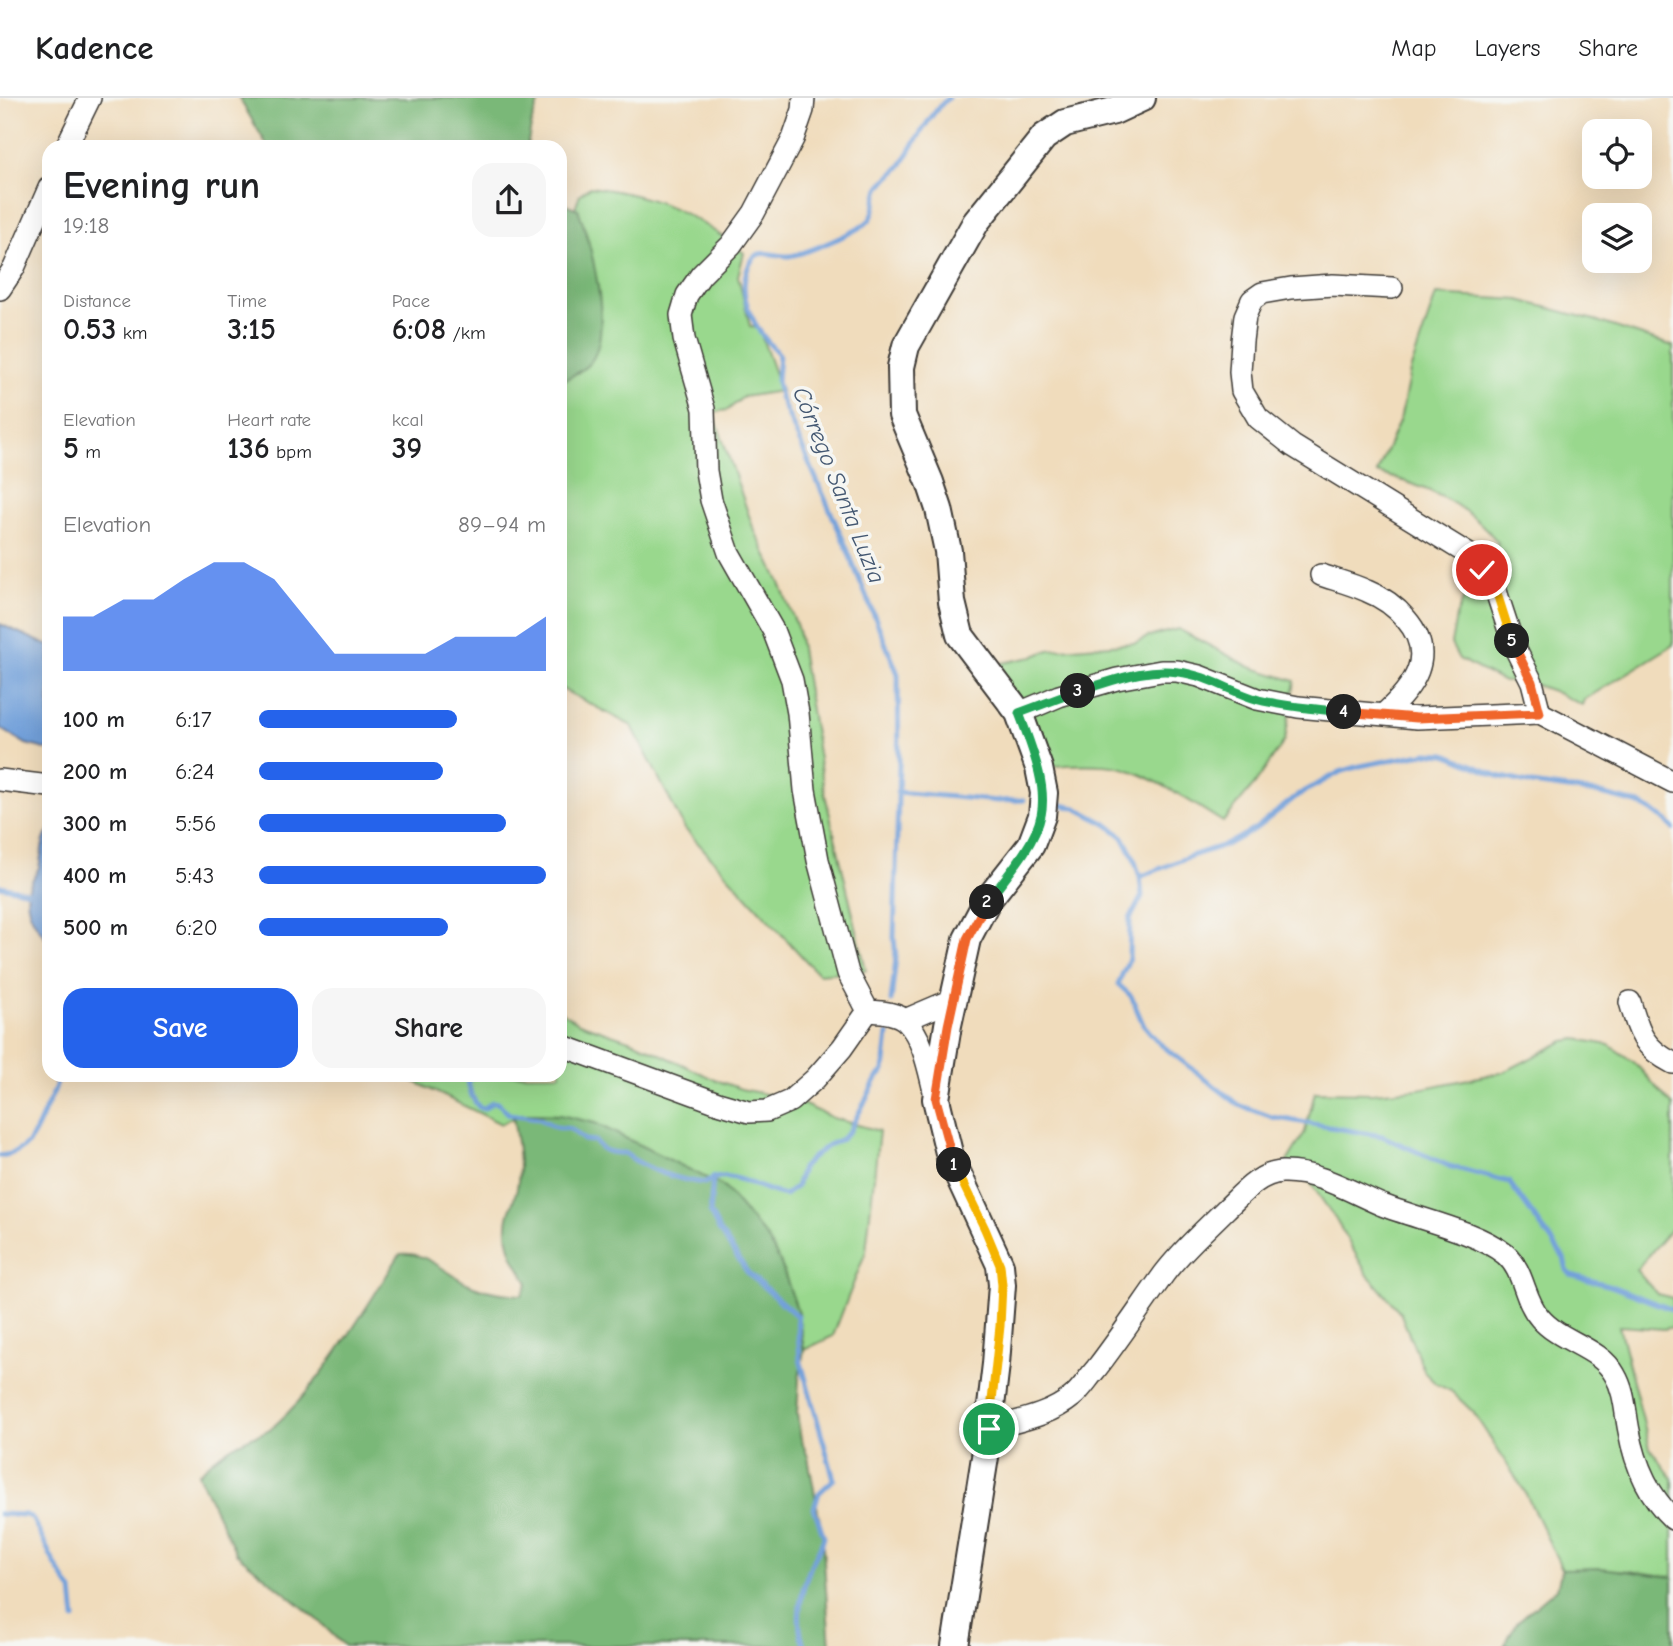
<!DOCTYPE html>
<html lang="en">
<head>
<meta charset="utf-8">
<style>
	:root { --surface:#fff; --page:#f6f6f6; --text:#202124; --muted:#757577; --line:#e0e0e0; --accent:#2563eb }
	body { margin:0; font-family:"Comic Neue",sans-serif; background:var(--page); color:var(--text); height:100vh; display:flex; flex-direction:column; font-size:26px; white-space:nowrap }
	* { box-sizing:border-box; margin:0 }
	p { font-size:23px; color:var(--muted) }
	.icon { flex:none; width:38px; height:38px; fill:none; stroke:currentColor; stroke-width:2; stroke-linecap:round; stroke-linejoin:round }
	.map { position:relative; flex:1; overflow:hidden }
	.panel { position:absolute; left:42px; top:42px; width:525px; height:942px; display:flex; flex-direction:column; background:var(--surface); border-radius:21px; box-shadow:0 7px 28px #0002 }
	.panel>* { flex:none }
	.tools { position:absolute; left:1582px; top:21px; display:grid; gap:14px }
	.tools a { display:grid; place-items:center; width:70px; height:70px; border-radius:14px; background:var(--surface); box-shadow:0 7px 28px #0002; font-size:35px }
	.pin { position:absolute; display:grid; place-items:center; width:60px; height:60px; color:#fff; margin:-30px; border:4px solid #fff; border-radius:50%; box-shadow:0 2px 7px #0007 }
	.km { position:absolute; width:35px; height:35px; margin:-18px; border-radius:50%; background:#222; color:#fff; font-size:19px; line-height:35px; text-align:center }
	.round { display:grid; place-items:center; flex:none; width:74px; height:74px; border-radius:21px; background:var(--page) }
	.overview { display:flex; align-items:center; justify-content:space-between; height:119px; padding:0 21px }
	h1 { font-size:38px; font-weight:700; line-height:52px }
	.figures { display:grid; grid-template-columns:repeat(3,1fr); gap:10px; height:119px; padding:7px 21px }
	.figures div { display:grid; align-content:center }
	.figures b { font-size:30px; font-weight:700 }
	.figures small { font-size:19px; font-weight:400 }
	.figures p { font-size:19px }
	.chart { height:196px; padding:14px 21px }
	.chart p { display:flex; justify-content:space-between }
	.chart svg { width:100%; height:126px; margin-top:7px; fill:var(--accent); opacity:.7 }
	.cta { display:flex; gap:14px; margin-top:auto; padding:14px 21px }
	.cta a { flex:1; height:80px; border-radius:21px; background:var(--accent); color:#fff; font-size:28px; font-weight:700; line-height:80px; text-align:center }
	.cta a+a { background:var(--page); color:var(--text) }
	ul { padding:0 21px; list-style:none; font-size:23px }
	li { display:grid; grid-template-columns:112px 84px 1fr; align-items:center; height:52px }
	li i { height:18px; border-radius:9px; background:var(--accent) }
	header { display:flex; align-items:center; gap:42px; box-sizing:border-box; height:98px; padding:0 35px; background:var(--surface); border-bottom:2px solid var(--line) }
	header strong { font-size:33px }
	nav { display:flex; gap:38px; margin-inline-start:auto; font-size:24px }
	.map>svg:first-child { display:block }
	.green { fill:#99d88d; stroke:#5a7a54; stroke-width:2 }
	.forest { fill:#7ab878; stroke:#4b6a4a; stroke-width:2 }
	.water { fill:#72a0da; stroke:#475e7b; stroke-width:2 }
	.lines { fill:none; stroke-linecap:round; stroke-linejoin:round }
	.stream { stroke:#72a0da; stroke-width:5 }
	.minor-casing { stroke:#3c3934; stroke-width:24 }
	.tertiary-casing { stroke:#3c3934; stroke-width:30 }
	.minor { stroke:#fff; stroke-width:21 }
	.tertiary { stroke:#fff; stroke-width:26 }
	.split-1-casing { stroke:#fff; stroke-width:14 }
	.split-2-casing { stroke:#fff; stroke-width:14 }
	.split-3-casing { stroke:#fff; stroke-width:14 }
	.split-4-casing { stroke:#fff; stroke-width:14 }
	.split-5-casing { stroke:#fff; stroke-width:14 }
	.split-6-casing { stroke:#fff; stroke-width:14 }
	.split-1 { stroke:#f5b400; stroke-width:9 }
	.split-2 { stroke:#f0652b; stroke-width:9 }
	.split-3 { stroke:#22a559; stroke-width:9 }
	.split-4 { stroke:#22a559; stroke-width:9 }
	.split-5 { stroke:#f0652b; stroke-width:9 }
	.split-6 { stroke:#f5b400; stroke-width:9 }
	.labels { text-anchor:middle; stroke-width:7; stroke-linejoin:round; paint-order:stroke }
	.water-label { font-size:24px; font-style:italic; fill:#435771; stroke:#f6f6f2 }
</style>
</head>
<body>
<header>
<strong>Kadence</strong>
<nav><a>Map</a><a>Layers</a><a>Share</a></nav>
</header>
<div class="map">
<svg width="1673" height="1548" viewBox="0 0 1673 1548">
	<rect width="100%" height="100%" fill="#f6f6f2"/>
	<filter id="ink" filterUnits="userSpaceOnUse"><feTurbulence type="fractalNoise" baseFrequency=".0143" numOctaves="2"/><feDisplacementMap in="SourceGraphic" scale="14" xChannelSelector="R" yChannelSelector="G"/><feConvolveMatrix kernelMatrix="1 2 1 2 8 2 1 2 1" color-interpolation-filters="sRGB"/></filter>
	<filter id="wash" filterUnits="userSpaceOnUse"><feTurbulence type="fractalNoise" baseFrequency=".00686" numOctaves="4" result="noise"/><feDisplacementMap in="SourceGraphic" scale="28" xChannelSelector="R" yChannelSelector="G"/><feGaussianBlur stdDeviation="1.57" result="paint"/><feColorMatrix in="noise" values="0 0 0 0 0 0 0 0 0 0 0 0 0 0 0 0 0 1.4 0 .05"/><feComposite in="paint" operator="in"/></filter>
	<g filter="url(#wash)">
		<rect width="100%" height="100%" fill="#f0dcbc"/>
		<path class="green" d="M590 89C655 97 693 114 744 155L738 178 750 228 759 231 781 293 743 299 728 312 713 314 753 429 780 485 798 532 824 692 866 872 818 876 685 731 632 628 560 590V284L578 273 590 154 578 111 575 110 580 96Z
			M1436 197 1519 202 1594 222 1673 248V547L1584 602 1582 607 1553 593 1527 584H1504L1459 561 1451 546 1456 518 1464 500 1498 445C1469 406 1423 387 1377 375L1401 318 1410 273Z
			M1178 531 1250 569 1295 583 1285 642 1255 686 1223 724C1192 705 1159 681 1123 670 1104 665 1068 666 1048 669L992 567 1032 559 1049 552 1135 545 1148 539Z
			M560 913 579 925 635 944 713 981 741 991 794 1002 833 1020 879 1033 866 1153 833 1238 804 1252 797 1211 560 1017 522 1016 501 1026 401 977 560 976Z
			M1577 941 1609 947 1635 965 1673 1008V1129L1636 1172 1657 1196 1673 1200V1229L1664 1231 1619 1228 1650 1350 1673 1381V1479L1622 1472 1562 1471 1525 1394 1473 1314 1451 1293 1436 1286 1425 1275 1400 1214 1367 1176 1336 1122 1305 1077 1285 1067 1305 1034 1315 994 1372 995 1419 991 1504 974 1564 943Z"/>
		<path class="forest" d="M239 0H540L532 23 527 49H268Z
			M560 104 578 111C591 146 613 229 592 262 585 272 570 279 560 284Z
			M522 1016 560 1017 595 1025 723 1088 767 1140 781 1166 797 1211 804 1252 799 1281 797 1316 801 1341 808 1359 822 1435 830 1548H344L317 1521 236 1455 198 1376C212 1362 226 1350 245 1342 255 1337 266 1335 274 1328 323 1285 365 1211 400 1156 427 1153 445 1175 469 1186 486 1194 504 1196 522 1197L528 1185C518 1169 508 1153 507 1134 506 1118 511 1111 515 1097 523 1074 517 1043 513 1020Z
			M1601 1470 1673 1479V1548H1504L1516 1525 1557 1490 1562 1471Z"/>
		<path class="water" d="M0 526 49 548V652L26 646 0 630Z
			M49 732V843C38 831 24 813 28 794 29 785 36 777 39 769 42 756 41 743 49 732Z"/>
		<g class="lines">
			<path class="stream" d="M897 694 998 703 1024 702
				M1057 706 1076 710 1108 727 1123 739 1133 758 1140 779 1142 798 1130 821 1129 861 1118 886 1131 898 1143 926 1159 945 1239 1007 1272 1019 1382 1038 1449 1068 1509 1084 1564 1160 1567 1172 1571 1177 1611 1188 1673 1212
				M1140 779 1188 759 1228 746 1255 731 1298 697 1340 674 1360 668 1427 655 1446 656 1498 678 1532 686 1597 695 1640 706 1666 722 1673 731
				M0 788 34 795
				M891 903 896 860 894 839 899 665 898 576 845 446 780 299 777 283 779 256C758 236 735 200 748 170 750 165 752 160 757 157 766 152 779 159 789 158 804 156 864 132 871 120 876 111 875 98 880 89 885 80 896 75 902 66 916 44 928 18 948 0
				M49 915V921
				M468 976C467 988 472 1002 480 1010H485L492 1004 498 1005 509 1016 538 1020 555 1029 571 1031 584 1042 595 1043C602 1054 612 1055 624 1055 647 1072 677 1082 705 1085 730 1067 758 1093 785 1097L796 1089 802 1070 812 1060 828 1047 842 1041 850 1032 877 980 884 973 888 936
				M0 1058C32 1054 35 1034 47 1008 52 997 57 990 58 976
				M713 1079 710 1115 719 1132 748 1175 797 1218 800 1261 834 1381 819 1395 814 1410 824 1439C821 1450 814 1460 810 1470 801 1492 794 1526 805 1548
				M0 1416 26 1417 32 1420 56 1468 72 1493 75 1521"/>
		</g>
	</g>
	<g filter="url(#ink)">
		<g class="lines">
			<defs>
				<path id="minor" d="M66 49 90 0
					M1392 190 1333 187 1291 190 1262 195 1252 202 1245 218 1242 243 1240 274 1242 293 1258 320 1293 348 1468 456 1494 487 1514 548 1532 584 1540 615
					M0 191 14 170 49 90
					M1321 477C1336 482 1352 486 1367 493 1382 499 1396 509 1406 521 1438 558 1413 590 1383 617
					M1019 615 1059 598 1117 581 1161 573H1177L1199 578 1257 601 1298 609 1417 620 1540 615 1673 684
					M0 682 49 688
					M1630 904C1639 935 1643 950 1673 965
					M868 913C880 914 896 914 906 923 924 941 929 974 935 997
					M905 922 954 901
					M560 947 718 1005 749 1014 767 1013 790 1003 815 981 842 950 868 913 848 875 818 762 805 692 798 615 792 582 773 532 729 455 711 402 706 373 704 311 684 241 681 217 687 197 701 177 731 147 754 115 793 41 803 12 804 0
					M989 1331C1017 1323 1049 1318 1072 1299 1081 1292 1088 1280 1096 1271 1120 1240 1141 1208 1164 1176 1182 1152 1205 1132 1226 1111 1242 1096 1259 1075 1282 1074 1318 1073 1351 1094 1382 1107 1418 1121 1476 1133 1505 1156 1525 1173 1523 1201 1540 1220 1560 1244 1600 1249 1615 1277 1625 1294 1625 1314 1629 1333 1635 1366 1649 1398 1673 1421"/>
				<path id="tertiary" d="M955 1548 985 1359 996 1266 1002 1187 1000 1167 950 1059 936 1001 948 927 967 841 987 803 1031 747 1042 718 1044 695 1039 670 1019 615 960 537 952 504 948 453 939 411 930 384 902 317 901 269 906 248 976 124 1044 39 1065 25 1114 13 1142 0"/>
			</defs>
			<use href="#minor" class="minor-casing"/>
			<use href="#tertiary" class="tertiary-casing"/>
			<use href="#minor" class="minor"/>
			<use href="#tertiary" class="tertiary"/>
		</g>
	</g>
	<g class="lines" filter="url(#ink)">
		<defs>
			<path id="split-1" d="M954 1067 985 1131 1000 1167 1002 1187 1000 1228 989 1331"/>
			<path id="split-2" d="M954 1067 936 1001 948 928 967 841 987 804"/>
			<path id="split-3" d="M987 804C1051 723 1057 714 1019 615L1078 593"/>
			<path id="split-4" d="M1078 593C1111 584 1144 569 1178 574 1207 577 1231 594 1259 602 1287 609 1316 611 1344 614"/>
			<path id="split-5" d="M1344 614 1417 620 1540 615 1532 584 1512 543"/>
			<path id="split-6" d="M1482 472 1494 486 1512 543"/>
		</defs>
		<use href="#split-1" class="split-1-casing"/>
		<use href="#split-2" class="split-2-casing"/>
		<use href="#split-3" class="split-3-casing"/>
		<use href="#split-4" class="split-4-casing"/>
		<use href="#split-5" class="split-5-casing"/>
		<use href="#split-6" class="split-6-casing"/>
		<use href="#split-1" class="split-1"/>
		<use href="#split-2" class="split-2"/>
		<use href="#split-3" class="split-3"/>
		<use href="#split-4" class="split-4"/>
		<use href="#split-5" class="split-5"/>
		<use href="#split-6" class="split-6"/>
	</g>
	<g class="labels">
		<g class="water-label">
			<text transform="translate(839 387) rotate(68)" y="8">Córrego Santa Luzia</text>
		</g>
	</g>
</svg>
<div class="tools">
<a><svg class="icon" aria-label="locate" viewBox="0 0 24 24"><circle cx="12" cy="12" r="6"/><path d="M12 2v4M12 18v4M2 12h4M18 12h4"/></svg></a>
<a><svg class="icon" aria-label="layers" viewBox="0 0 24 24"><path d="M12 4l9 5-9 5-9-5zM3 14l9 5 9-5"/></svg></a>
</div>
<div class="pin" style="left:989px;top:1331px;background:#1e9e55"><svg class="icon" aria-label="arrive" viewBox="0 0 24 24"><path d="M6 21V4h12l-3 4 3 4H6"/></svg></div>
<div class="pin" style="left:1482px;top:472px;background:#d93025"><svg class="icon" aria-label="check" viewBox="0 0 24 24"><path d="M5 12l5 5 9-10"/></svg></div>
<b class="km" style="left:954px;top:1067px">1</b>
<b class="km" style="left:987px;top:804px">2</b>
<b class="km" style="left:1078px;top:593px">3</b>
<b class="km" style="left:1344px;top:614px">4</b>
<b class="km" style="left:1512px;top:543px">5</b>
<section class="panel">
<div class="overview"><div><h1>Evening run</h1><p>19:18</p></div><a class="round"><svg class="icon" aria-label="share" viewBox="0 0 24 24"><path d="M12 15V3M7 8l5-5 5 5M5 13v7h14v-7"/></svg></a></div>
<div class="figures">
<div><p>Distance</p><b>0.53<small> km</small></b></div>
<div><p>Time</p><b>3:15</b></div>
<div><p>Pace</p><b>6:08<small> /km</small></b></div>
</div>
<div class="figures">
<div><p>Elevation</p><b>5<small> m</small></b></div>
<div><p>Heart rate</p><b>136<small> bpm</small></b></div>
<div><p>kcal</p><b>39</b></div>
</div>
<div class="chart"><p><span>Elevation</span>89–94 m</p>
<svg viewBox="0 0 160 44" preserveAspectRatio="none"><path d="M0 44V25L10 25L20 19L30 19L40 12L50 6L60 6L70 12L80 25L90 38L100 38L110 38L120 38L130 32L140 32L150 32L160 25V44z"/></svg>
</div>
<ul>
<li><b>100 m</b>6:17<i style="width:69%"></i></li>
<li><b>200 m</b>6:24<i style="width:64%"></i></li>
<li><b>300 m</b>5:56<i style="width:86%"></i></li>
<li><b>400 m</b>5:43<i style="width:100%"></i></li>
<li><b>500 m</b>6:20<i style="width:66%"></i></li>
</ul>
<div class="cta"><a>Save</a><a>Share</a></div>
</section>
</div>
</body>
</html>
